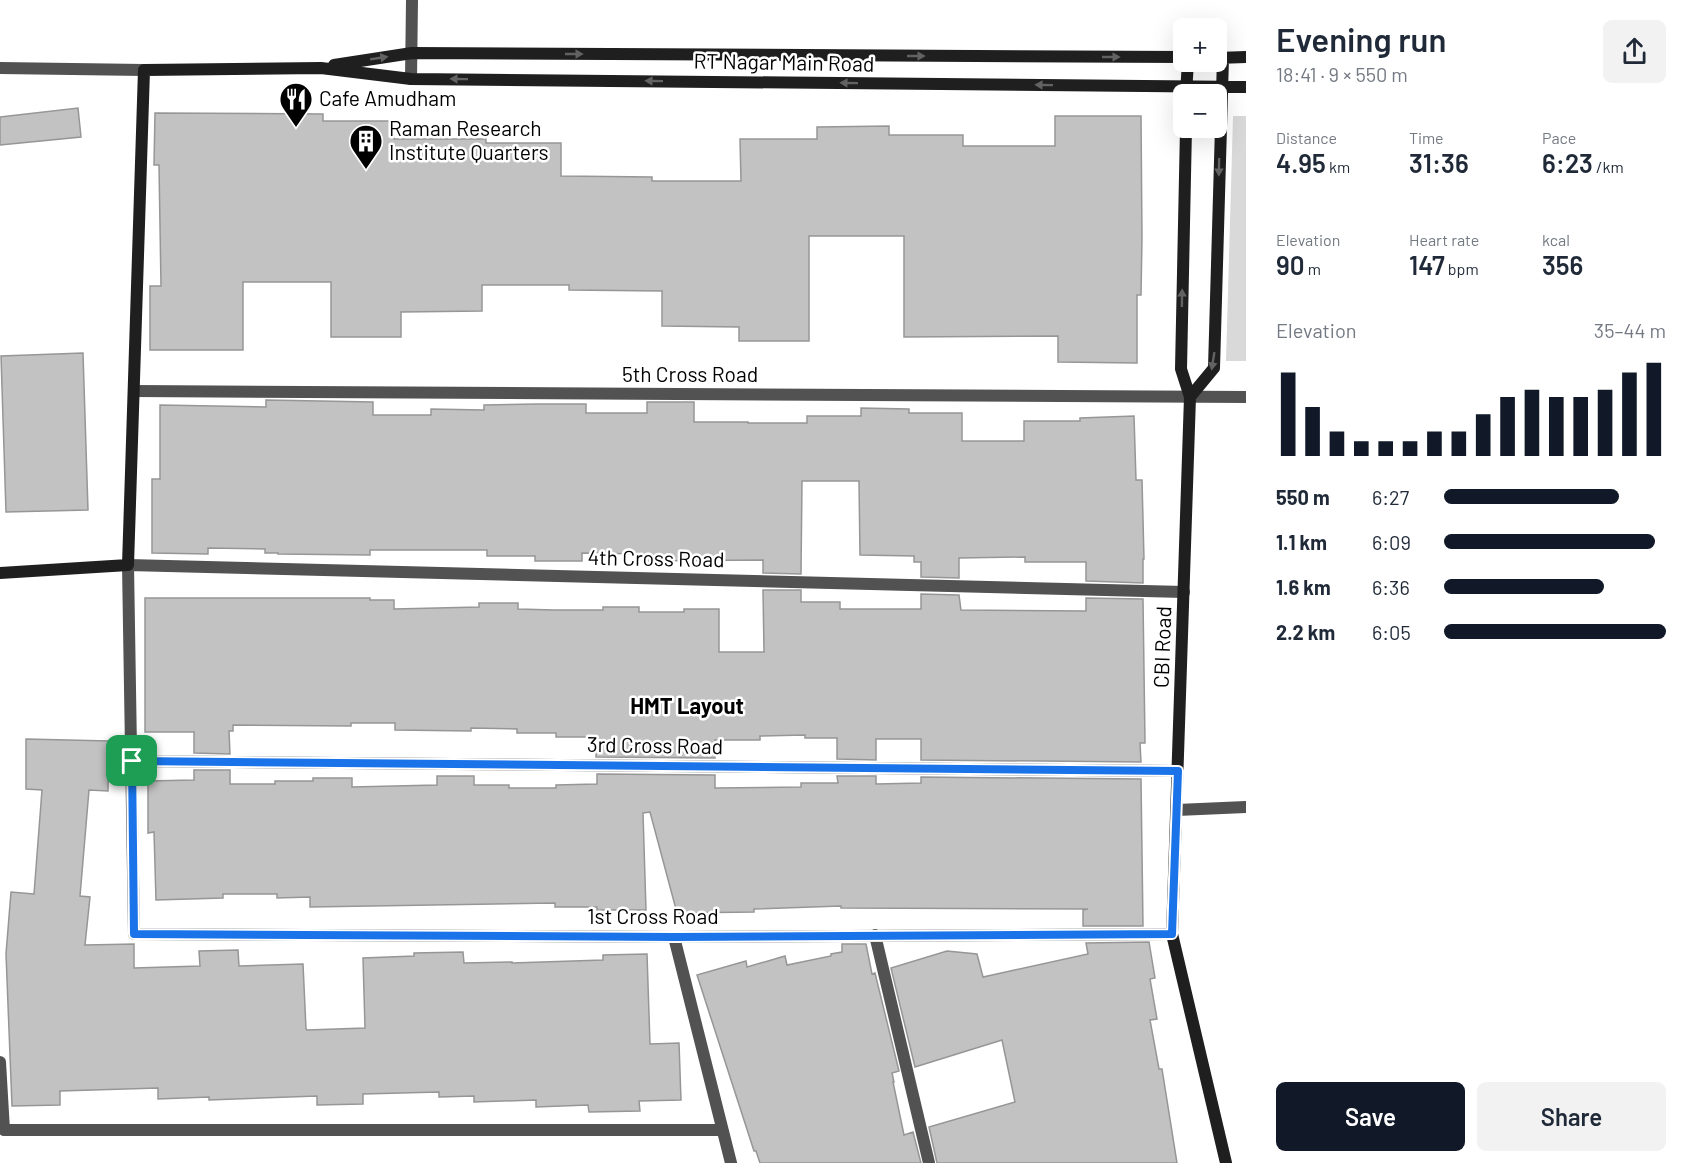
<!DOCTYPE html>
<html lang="en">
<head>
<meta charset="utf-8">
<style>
	:root { --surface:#fff; --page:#f2f2f3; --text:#1f2937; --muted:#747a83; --accent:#111827 }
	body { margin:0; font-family:Barlow,sans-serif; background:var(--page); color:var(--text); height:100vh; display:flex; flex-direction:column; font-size:22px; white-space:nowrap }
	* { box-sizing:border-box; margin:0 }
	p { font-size:20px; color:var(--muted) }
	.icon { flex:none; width:33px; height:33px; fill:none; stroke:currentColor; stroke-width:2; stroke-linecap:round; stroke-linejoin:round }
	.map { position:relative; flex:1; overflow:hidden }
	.details { display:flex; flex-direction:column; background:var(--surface); width:450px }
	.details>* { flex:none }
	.fabs { position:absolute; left:1173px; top:18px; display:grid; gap:12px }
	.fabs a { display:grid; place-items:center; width:54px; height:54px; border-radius:9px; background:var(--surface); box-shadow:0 6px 24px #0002; font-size:30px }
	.pin { position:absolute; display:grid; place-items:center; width:51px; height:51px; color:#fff; margin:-26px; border-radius:12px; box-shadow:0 3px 9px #0006 }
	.round { display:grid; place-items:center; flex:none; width:63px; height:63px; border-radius:9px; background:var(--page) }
	.summary { display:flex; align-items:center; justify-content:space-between; height:102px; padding:0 30px }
	h1 { font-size:33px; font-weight:600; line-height:45px }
	.figures { display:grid; grid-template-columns:repeat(3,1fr); gap:9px; height:102px; padding:6px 30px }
	.figures div { display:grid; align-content:center }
	.figures b { font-size:26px; font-weight:600 }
	.figures small { font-size:16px; font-weight:400 }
	.figures p { font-size:16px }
	.chart { height:168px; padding:12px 30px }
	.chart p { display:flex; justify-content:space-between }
	.chart svg { width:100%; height:108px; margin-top:6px; stroke:var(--accent); stroke-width:6 }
	.action { display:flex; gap:12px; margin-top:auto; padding:12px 30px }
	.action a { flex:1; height:69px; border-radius:9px; background:var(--accent); color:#fff; font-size:24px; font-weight:600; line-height:69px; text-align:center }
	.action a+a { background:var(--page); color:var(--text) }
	ul { padding:0 30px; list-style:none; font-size:20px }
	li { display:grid; grid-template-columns:96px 72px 1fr; align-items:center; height:45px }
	li i { height:15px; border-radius:8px; background:var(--accent) }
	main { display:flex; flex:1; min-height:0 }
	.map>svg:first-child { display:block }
	.green { fill:#d9d9d9 }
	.building { fill:#c2c2c2; stroke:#969696; stroke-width:1.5 }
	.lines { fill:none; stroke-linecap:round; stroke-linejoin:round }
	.street { stroke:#525252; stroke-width:12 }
	.secondary { stroke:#1f1f1f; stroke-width:12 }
	.oneway { fill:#626262 }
	.route-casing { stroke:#fff; stroke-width:12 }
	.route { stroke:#1a73e8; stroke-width:8 }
	.labels { text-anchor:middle; stroke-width:5; stroke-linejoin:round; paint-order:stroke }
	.street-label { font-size:21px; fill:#000; stroke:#fff }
	.poi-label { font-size:21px; fill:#000; stroke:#fff; text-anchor:start }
	.neighbourhood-label { font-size:22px; font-weight:bold; fill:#000; stroke:#fff }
</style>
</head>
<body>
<main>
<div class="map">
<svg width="1246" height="1163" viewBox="0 0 1246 1163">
	<rect width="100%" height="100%" fill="#fff"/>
	<path class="green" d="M1233 116H1246V361H1226Z"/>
	<path class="building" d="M78 108 81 137 0 145V117Z
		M155 113 323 114V121H394V139H486V143H561V176L652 177V181H741L740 139H817V127L889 126V135H963V146H1055V116H1141L1142 237 1141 295H1137V363L1058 362V336L904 337V236H809V341H739V327L662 326V291L569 290V285H482V311L401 312V337H331V282H243V350H150V286H161L159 165H154Z
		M83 353 88 510 6 512 1 356Z
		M266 400 373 402V415H431V409L484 410V405L538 404H586V413H647V402H694V422H748V423H807V416H861V408L909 409V413H962V441H1024V421H1080V418L1134 416 1136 480H1142L1144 559H1143V583L1086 581V562H1025V557L959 558V578L921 577V562H914V556L860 555 859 481H802L801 574 763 573V560L643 561V554L582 553V561H535V556H487V550H370V555L278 554V553H265V549L208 548V554L152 553V479H160V405L266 407Z
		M763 590H801V602H840V609H921V594L959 595 961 610 1086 611V598L1143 599 1145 743H1140L1141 762 921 760V739H876V760L837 759V738H805V735L760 736V740H715V758L596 757V737H556V733H517V729L471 728V731L395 730V723H351V726L233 725V731H229L230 754 194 753V732H145V598H370V600H394V609L479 607V603H518V609L554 610H603V607H639V612H684V609H719V652H764Z
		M26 739 109 741 108 791 89 790 80 896 90 897 85 945 134 944V968L200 966 199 951 238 950 239 966 303 964 306 1029 307 1030 365 1028 363 958 414 956V953L463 952 464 963 512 962V963L603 960V955L647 954 650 1044 679 1043 681 1100 639 1101 640 1111 589 1112 588 1105 536 1107V1100L474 1102V1096L439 1097V1092L363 1094V1104L317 1105V1096L209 1100V1097L158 1099V1088L60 1091V1105L12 1106 6 954 11 892 34 894 42 790 26 789Z
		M194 770H230V784H275V781H313V778H352V787L437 785V776H474V785H509V788H556V785L597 784V774L715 775V788L801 787V783H838L837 776H876V784L921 783V777L1141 779 1143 926H1083V910L1088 909 841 908V906L754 909V912L677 913 650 812 643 813 646 910H597V907H555V903L310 907V897L277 898V894H223V898L156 900 154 832 148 833V781L194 780Z
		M1149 942 1155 978 1150 979 1157 1019 1150 1020 1159 1069H1162L1177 1163H937L929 1127 1015 1102 1002 1040 915 1067 891 968 947 951 977 954 983 977 1088 954 1086 943Z
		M842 944H866L872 974 875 973 899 1071 892 1073 894 1082H893L904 1135 913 1132 921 1163H760L756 1151H754L697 975 746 961 747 967 785 956 787 965 831 956V954L842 952Z"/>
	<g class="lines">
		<path class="street" d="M0 68 144 70
			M411 79 412 0
			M134 391 1246 397
			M132 761 1178 771
			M1177 810 1246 807
			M1172 934 674 937 134 934 128 565 1184 592
			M875 935 929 1163
			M674 937 731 1163
			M0 1062 4 1130H722"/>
		<path class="secondary" d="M1217 58 1246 57
			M334 65 412 53 1184 57
			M1186 93 1188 62
			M1186 128 1181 369 1190 397 1172 934 1226 1163
			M1190 397 1214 368 1223 58
			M0 573 128 565 144 70 321 68 411 79 1246 87"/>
	</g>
	<defs><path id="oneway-solid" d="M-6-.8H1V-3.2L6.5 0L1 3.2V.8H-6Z" transform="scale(1.5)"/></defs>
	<g class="oneway">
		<use href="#oneway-solid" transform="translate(574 54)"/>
		<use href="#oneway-solid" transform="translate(916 56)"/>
		<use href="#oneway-solid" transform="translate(1111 57)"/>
		<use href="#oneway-solid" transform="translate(379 58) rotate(-9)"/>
		<use href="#oneway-solid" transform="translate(459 79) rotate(-179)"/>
		<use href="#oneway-solid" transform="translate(654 81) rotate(-179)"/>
		<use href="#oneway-solid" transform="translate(849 83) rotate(-179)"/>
		<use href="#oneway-solid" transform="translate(1044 85) rotate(-179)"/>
		<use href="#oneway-solid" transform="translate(1219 167) rotate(91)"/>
		<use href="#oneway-solid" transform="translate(1182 298) rotate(-89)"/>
		<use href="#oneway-solid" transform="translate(1213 361) rotate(99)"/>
	</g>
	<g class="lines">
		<defs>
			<path id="route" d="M132 761 1178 771 1172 934 674 937 134 934Z"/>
		</defs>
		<use href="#route" class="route-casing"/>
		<use href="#route" class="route"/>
	</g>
	<defs>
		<symbol id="restaurant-pin" viewBox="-11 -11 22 30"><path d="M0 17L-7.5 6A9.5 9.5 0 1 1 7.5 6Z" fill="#000" stroke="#fff"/><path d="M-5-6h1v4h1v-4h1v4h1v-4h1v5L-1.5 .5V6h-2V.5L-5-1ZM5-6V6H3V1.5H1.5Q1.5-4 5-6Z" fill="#fff"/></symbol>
		<symbol id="building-pin" viewBox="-11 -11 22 30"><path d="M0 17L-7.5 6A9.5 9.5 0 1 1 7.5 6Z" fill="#000" stroke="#fff"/><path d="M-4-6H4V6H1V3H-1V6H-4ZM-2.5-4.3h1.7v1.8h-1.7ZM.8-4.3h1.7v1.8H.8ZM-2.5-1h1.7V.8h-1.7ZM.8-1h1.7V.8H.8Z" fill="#fff"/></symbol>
	</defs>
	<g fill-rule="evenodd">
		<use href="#restaurant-pin" x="277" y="80" width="38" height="52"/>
		<use href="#building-pin" x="347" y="122" width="38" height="52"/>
	</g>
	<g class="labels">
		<g class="street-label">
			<text transform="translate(784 63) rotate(1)" y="7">RT Nagar Main Road</text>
			<text x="690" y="382">5th Cross Road</text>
			<text transform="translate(656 559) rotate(1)" y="7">4th Cross Road</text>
			<text transform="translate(1163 647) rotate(-88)" y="7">CBI Road</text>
			<text transform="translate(655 746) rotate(1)" y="7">3rd Cross Road</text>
			<text x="653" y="924">1st Cross Road</text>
		</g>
		<g class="poi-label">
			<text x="319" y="106">Cafe Amudham</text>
			<text x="389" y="136">Raman Research<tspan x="389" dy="24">Institute Quarters</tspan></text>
		</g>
		<g class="neighbourhood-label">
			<text x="687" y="714">HMT Layout</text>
		</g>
	</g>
</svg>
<div class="fabs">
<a>+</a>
<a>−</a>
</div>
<div class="pin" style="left:132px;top:761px;background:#1e9e55"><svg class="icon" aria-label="arrive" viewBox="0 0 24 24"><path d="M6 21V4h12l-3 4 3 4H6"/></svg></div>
</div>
<section class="details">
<div class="summary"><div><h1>Evening run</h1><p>18:41 · 9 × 550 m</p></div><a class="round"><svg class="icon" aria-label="share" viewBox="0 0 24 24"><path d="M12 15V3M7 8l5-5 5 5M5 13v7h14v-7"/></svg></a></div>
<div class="figures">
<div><p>Distance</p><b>4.95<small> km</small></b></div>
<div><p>Time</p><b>31:36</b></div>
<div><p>Pace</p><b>6:23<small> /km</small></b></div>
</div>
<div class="figures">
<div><p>Elevation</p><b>90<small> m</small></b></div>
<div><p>Heart rate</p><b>147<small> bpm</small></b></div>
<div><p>kcal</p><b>356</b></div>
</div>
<div class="chart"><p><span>Elevation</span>35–44 m</p>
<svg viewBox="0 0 160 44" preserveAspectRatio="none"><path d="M5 44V10M15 44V24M25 44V34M35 44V38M45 44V38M55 44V38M65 44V34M75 44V34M85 44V27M95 44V20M105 44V17M115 44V20M125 44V20M135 44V17M145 44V10M155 44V6"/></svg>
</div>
<ul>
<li><b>550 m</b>6:27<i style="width:79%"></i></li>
<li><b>1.1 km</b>6:09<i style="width:95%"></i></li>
<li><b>1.6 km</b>6:36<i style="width:72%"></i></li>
<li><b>2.2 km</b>6:05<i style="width:100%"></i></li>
</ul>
<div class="action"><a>Save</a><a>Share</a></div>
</section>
</main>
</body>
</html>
